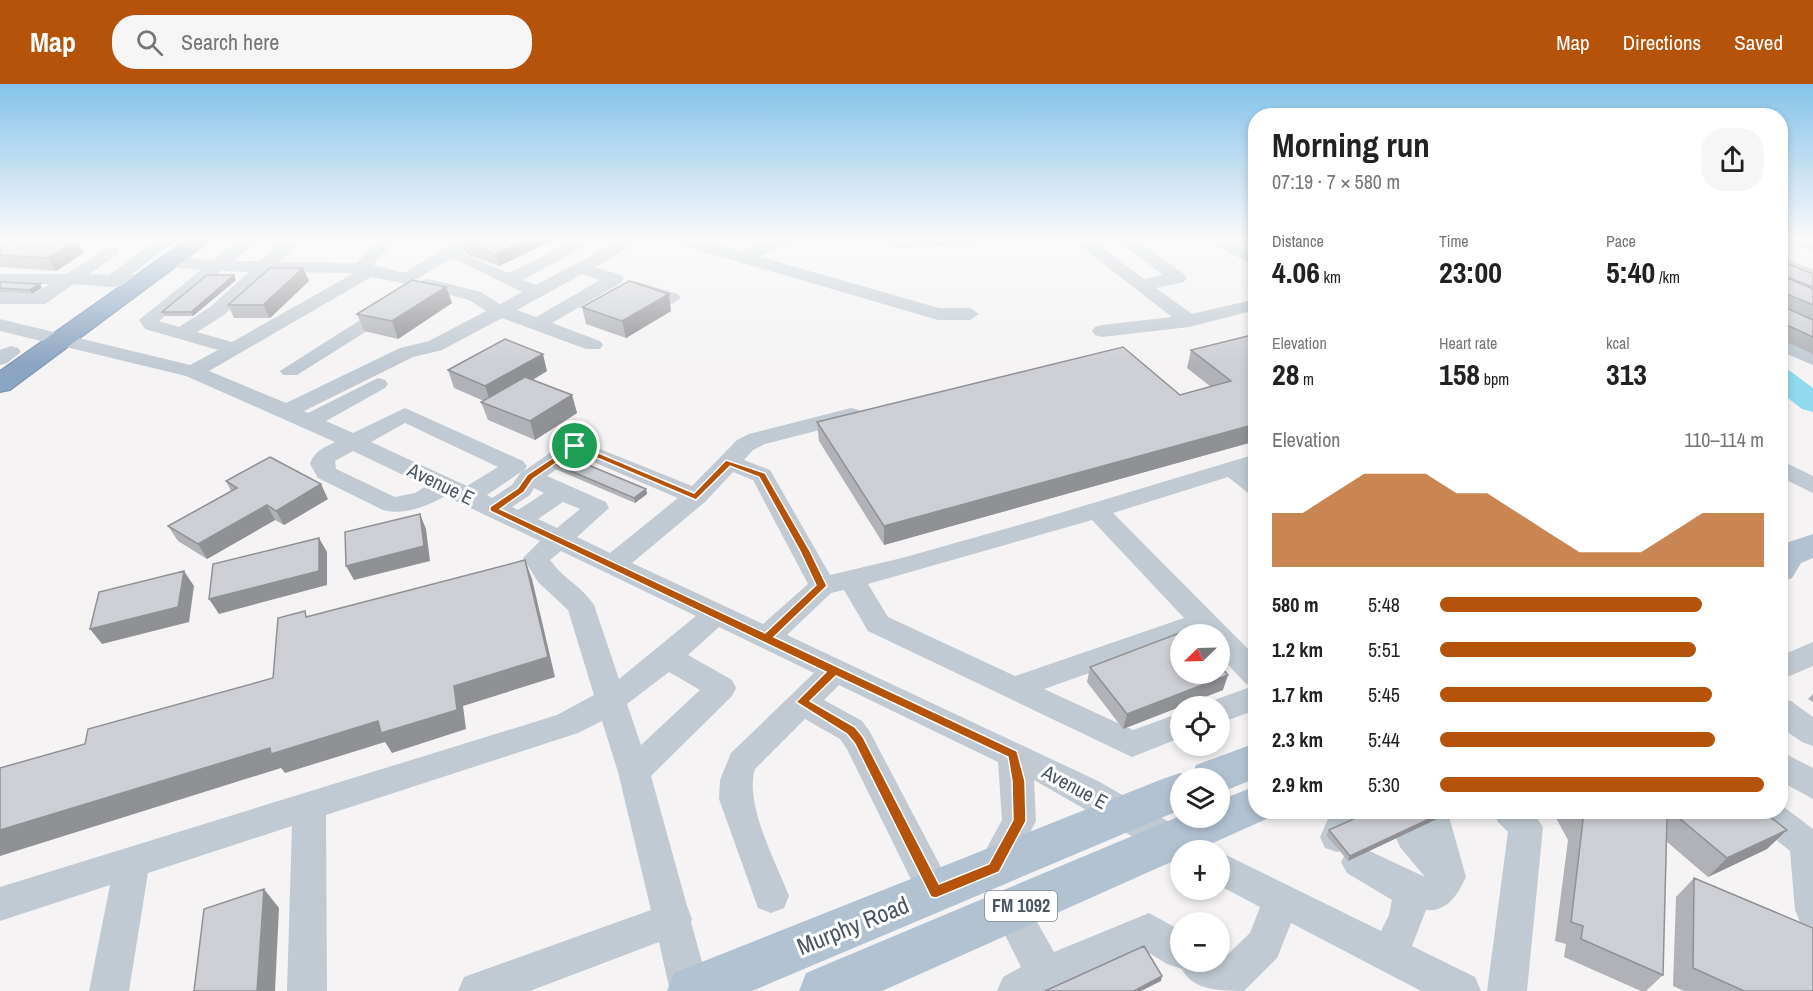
<!DOCTYPE html>
<html lang="en">
<head>
<meta charset="utf-8">
<style>
	:root { --surface:#fff; --page:#f6f6f6; --text:#222; --muted:#767676; --accent:#b45309 }
	body { margin:0; font-family:"Archivo Narrow",sans-serif; background:var(--page); color:var(--text); height:100vh; display:flex; flex-direction:column; font-size:22px; white-space:nowrap }
	* { box-sizing:border-box; margin:0 }
	p { font-size:20px; color:var(--muted) }
	.icon { flex:none; width:33px; height:33px; fill:none; stroke:currentColor; stroke-width:2; stroke-linecap:round; stroke-linejoin:round }
	.map { position:relative; flex:1; overflow:hidden }
	.details { position:absolute; left:1248px; top:24px; width:540px; height:711px; display:flex; flex-direction:column; background:var(--surface); border-radius:24px; box-shadow:0 3px 9px #0003 }
	.details>* { flex:none }
	.needle { width:39px; rotate:247deg }
	.tools { position:absolute; left:1170px; top:540px; display:grid; gap:12px }
	.tools a { display:grid; place-items:center; width:60px; height:60px; border-radius:50%; background:var(--surface); box-shadow:0 3px 9px #0003; font-size:30px }
	.pin { position:absolute; display:grid; place-items:center; width:51px; height:51px; color:#fff; margin:-26px; border:3px solid #fff; border-radius:50%; box-shadow:0 2px 6px #0007 }
	.round { display:grid; place-items:center; flex:none; width:63px; height:63px; border-radius:24px; background:var(--page) }
	.head { display:flex; align-items:center; justify-content:space-between; height:102px; padding:0 24px }
	h1 { font-size:33px; font-weight:700; line-height:45px }
	.figures { display:grid; grid-template-columns:repeat(3,1fr); gap:9px; height:102px; padding:6px 24px }
	.figures div { display:grid; align-content:center }
	.figures b { font-size:30px; font-weight:700 }
	.figures small { font-size:16px; font-weight:400 }
	.figures p { font-size:16px }
	.chart { height:168px; padding:12px 24px }
	.chart p { display:flex; justify-content:space-between }
	.chart svg { width:100%; height:108px; margin-top:6px; fill:var(--accent); opacity:.7 }
	ul { padding:0 24px; list-style:none; font-size:20px }
	li { display:grid; grid-template-columns:96px 72px 1fr; align-items:center; height:45px }
	li i { height:15px; border-radius:8px; background:var(--accent) }
	header { display:flex; align-items:center; gap:36px; box-sizing:border-box; height:84px; padding:0 30px; background:var(--accent); color:#fff }
	header strong { font-size:28px }
	nav { display:flex; gap:33px; margin-inline-start:auto; font-size:21px }
	.search { width:420px; height:54px; background:var(--page); display:flex; align-items:center; gap:15px; box-sizing:border-box; padding:0 21px; border-radius:24px; color:var(--muted); font-size:22px }
	.map>svg:first-child { display:block }
	.lines { fill:none; stroke-linecap:round; stroke-linejoin:round }
	.river { fill:#90daee; fill-rule:evenodd }
	.highway-casing { stroke:#7690ad; stroke-width:2 }
	.minor { fill:#c1cad2; fill-rule:evenodd }
	.major { fill:#b3c2d1; fill-rule:evenodd }
	.highway { fill:#8ba5c1; fill-rule:evenodd }
	.wall { fill:#b0b2b7 }
	.shaded-wall { fill:#909195 }
	.building { fill:#cdcfd5; stroke:#909195; stroke-width:1.5 }
	.route { fill:#b45309; stroke:#fff; stroke-width:1.5; fill-rule:evenodd }
	.labels { text-anchor:middle; stroke-width:6; stroke-linejoin:round; paint-order:stroke }
	.shield { fill:#fff; stroke:#808990; stroke-width:1.5 }
	.shield-label { font-size:18px; font-weight:bold; fill:#4a5661 }
	.street-label { font-size:20px; fill:#4a5661; stroke:#fff }
	.near-street-label { font-size:24px; fill:#4a5661; stroke:#fff }
</style>
</head>
<body>
<header>
<strong>Map</strong>
<div class="search"><svg class="icon" aria-label="search" viewBox="0 0 24 24"><circle cx="10" cy="10" r="6"/><path d="M15 15l6 6"/></svg>Search here</div>
<nav><a>Map</a><a>Directions</a><a>Saved</a></nav>
</header>
<div class="map">
<svg width="1813" height="907" viewBox="0 0 1813 907">
	<rect width="100%" height="100%" fill="#f5f3f3"/>
	<g class="lines">
		<path class="river" d="M1780 284 1790 287 1813 304V328L1802 325 1780 308Z"/>
		<defs>
			<path id="highway" d="M189 154H214L10 306 0 308V287Z"/>
		</defs>
		<use href="#highway" class="highway-casing"/>
		<path class="minor" d="M160 154H179L131 191 151 193 154 197 151 201 110 203 74 200 45 220H0V208L34 210 50 200H0V190H66L111 162 117 163 119 167 117 171 89 190 109 191Z
			M241 154H260L234 177H260L285 154H303L280 178 357 179 380 154H397L373 181 404 189 462 154H482L461 169 509 189 578 154H599L523 196 536 201 624 154H645L595 183 621 191 624 195 621 199 552 239 600 257 603 261 600 265H586L502 234 442 266 413 273 304 327 308 329 378 294 385 296 388 300 385 304 326 337 353 349 405 324 523 377 527 382 524 387 567 357 575 355 692 402 737 356 749 350 851 324 859 326 862 331 859 336 765 360 753 366 744 376 770 386 830 491 902 474 1040 435 1256 370V384L1249 386 1256 391V411L1248 409 1228 393 1113 429 1256 573V626L1220 639V622H1207L1209 618 1253 602 1246 600 1220 572V550H1180V557L1044 605 1133 646 1180 629V654L1132 673 868 547 844 506 831 509 787 551 1098 697 1199 755 1204 766H1180V779L1175 777 1034 696 1036 737 1006 795 994 800 982 795 976 784 1002 736 998 678 839 601 824 616 862 637 870 648 954 808 949 820 936 825 923 820 847 665 840 655 805 635 755 685C744 720 776 778 789 812L784 824 771 829 758 824 719 715 720 696 731 669 814 589 719 543 688 571 732 596 736 604 732 612 651 692 687 822 692 835 691 838 710 907H670L659 858 530 907H458L464 893 651 826 618 688 602 637 578 649 326 731 327 907H287L292 742 148 789 129 907H89L110 801 0 837V803L557 631 594 611 568 526 538 498 523 474 540 457 445 412C428 422 403 432 383 426L318 394 310 380C314 367 323 364 335 358L186 292 0 247V235L190 281 218 266 145 245 139 236 201 186 171 183 162 178 171 173 213 176ZM453 174 522 208 500 220 481 208 429 195 423 196 280 287 283 291H297L432 206 469 216 486 227 429 257 400 264 286 319 209 287 371 193 407 200ZM221 187 249 188 210 223 179 243 159 237ZM269 188 354 189 232 258 197 248 224 231ZM582 190 600 196 536 233 517 226ZM405 339 498 383 467 402 371 358ZM353 367 426 402 415 409 395 413 336 385 335 377ZM577 371 678 414 610 469 577 453 609 424 606 418 547 392ZM521 388 512 401 492 414 487 411ZM733 388 753 396 808 500 763 540 632 479 705 418ZM534 404 544 409 518 426 512 423 530 411ZM563 418 580 425 557 444 538 435ZM1092 436 1184 534 1015 592 888 533 868 500ZM561 467 696 532 619 595 594 521C583 503 562 494 550 476ZM669 588 700 606 641 661 627 620Z
			M669 154H696L744 168C764 156 778 154 801 154L799 158 773 165 760 173 939 224H970L979 230 970 236H938L671 158Z
			M892 154H1019L1011 159 893 164 885 159Z
			M1070 154H1089L1144 195 1163 191 1114 154H1133L1184 190 1187 194 1184 198 1156 204 1192 230 1256 215V226L1189 243 1102 253 1095 251 1092 247 1095 243 1102 241 1172 233Z
			M1212 154H1235L1233 157 1256 170V183L1213 160Z
			M1807 154 1813 156V167L1795 161 1780 165V155Z
			M1780 173 1813 185V196L1780 184Z
			M635 197 678 210 681 214 672 220 629 206 626 202 629 198Z
			M1780 253 1813 267V281L1780 267Z
			M11 262 18 264 21 268 7 279 0 281V266Z
			M1780 376 1813 392V409L1780 393Z
			M1813 558V582L1780 596V572Z
			M1780 614 1791 617 1813 633V662L1802 658 1780 643Z
			M1780 667 1813 684V715L1780 697Z
			M1780 720 1813 745V843L1800 838 1795 826 1790 767 1754 738 1749 728H1780Z
			M1331 728H1381L1376 738 1356 747 1349 764 1337 768 1325 764 1320 753Z
			M1429 728 1448 729 1466 793C1458 810 1448 828 1426 826L1412 862 1475 893 1481 907H1421L1291 839 1277 874 1244 907C1223 907 1192 907 1182 885L1167 880 1146 867 1054 907H997L1003 893 1021 883 993 827 998 815 1011 810 1024 815 1054 868 1149 829 1180 846V878H1220V869L1225 873 1250 849 1260 823 1220 802V768L1381 847 1389 831 1392 816 1347 789 1341 778 1347 767 1359 762 1425 793 1400 763 1395 752 1400 741 1412 737 1419 739 1424 729Z
			M1493 728H1533L1543 743 1527 907H1487L1508 748 1498 738Z"/>
		<path class="major" d="M1813 450V474L1801 479 1792 494 1780 498V461Z
			M1256 659V694L1220 709V694H1180V726L752 907H667L674 889 1165 694 1180 689 1191 693 1196 681Z
			M1256 702V728H1274L1271 733 1197 766H1180V774L882 907H799L806 889 1180 732 1220 734V716Z"/>
		<use href="#highway" class="highway"/>
	</g>
	<path class="wall" d="M61 154H136L133 156H62Z
		M558 154 499 182 466 170 462 158Z
		M0 162 84 169 56 187 0 183Z
		M1780 181 1813 190V270L1780 255Z
		M303 184 309 197 270 234H234L228 221Z
		M236 196 193 232H165L162 228Z
		M0 198 42 204 32 210 0 208Z
		M446 203 452 219 398 255 364 247 357 230Z
		M582 223 671 227 626 254 586 240Z
		M1256 250V357L884 461 819 357 817 338 1180 311 1211 303 1187 284 1191 266Z
		M448 286 547 287 533 296 572 311 577 329 535 356 488 336 481 318 484 317 454 304Z
		M552 379 646 405 647 410 635 419 553 384Z
		M226 397 328 415 284 441 275 436 207 475 178 457 168 442 231 407Z
		M1090 583 1223 606 1123 645 1087 598Z
		M1813 610V618L1808 615Z
		M1549 728H1764L1767 765 1708 793 1666 757 1663 891 1646 907H1641L1564 873 1566 860 1555 857 1568 756 1556 734Z
		M1442 729 1439 734 1348 777 1326 751 1329 746Z
		M1694 794 1813 907H1684L1673 902 1676 813Z"/>
	<path class="shaded-wall" d="M529 154H558L499 182 495 170Z
		M77 157 84 169 56 187 48 174Z
		M303 184 309 197 270 234 263 221Z
		M234 191 236 196 193 232 191 228Z
		M40 200 42 204 32 210 30 206Z
		M446 203 452 219 398 255 392 237Z
		M669 210 671 227 626 254 622 237Z
		M543 270 547 287 491 320 485 302Z
		M572 311 577 329 535 356 530 337Z
		M1256 340V357L884 461V442Z
		M321 400 328 415 284 441 276 427Z
		M646 405 647 410 635 419 634 414Z
		M267 421 275 436 207 475 198 460Z
		M420 430 426 445 430 477 354 496 346 482Z
		M319 454 327 468V501L219 530 209 515Z
		M525 476 532 495 555 593 463 622 466 645 392 669 385 658 285 689 281 684 0 772V746L454 602Z
		M184 487 194 502 189 538 102 560 90 545Z
		M1228 591 1223 606 1123 645 1127 630Z
		M1442 729 1439 734 1348 777 1350 772Z
		M1787 746 1767 765 1708 793 1727 774Z
		M264 805 279 824 275 907H257Z
		M1162 892 1161 897 1141 907H1134Z"/>
	<path class="building" d="M14 154H19L77 157 48 174 0 171V162Z
		M470 154H529L495 170 462 158Z
		M1786 179 1813 190V203L1780 190V181Z
		M270 184H303L263 221H228Z
		M207 191H234L191 228H162Z
		M1780 191 1813 205V221L1780 207Z
		M412 196 446 203 392 237 357 230Z
		M629 197 669 210 622 237 582 223Z
		M0 198 40 200 30 206 0 204Z
		M1780 221 1813 236V253L1780 238Z
		M1256 250V340L884 442 817 338 1123 263 1180 311 1231 297 1191 266Z
		M505 255 543 270 485 302 448 286Z
		M525 293 572 311 530 337 481 318Z
		M564 371 646 405 634 414 552 379Z
		M270 373 321 400 276 427 267 421 198 460 168 442 237 404 226 397Z
		M420 430 424 462 346 482 345 448Z
		M319 454V487L209 515 213 480Z
		M525 476 548 573 454 602 457 626 381 649 378 637 271 670 270 664 0 746V684L85 660 88 645 273 594 278 534 305 527 306 533Z
		M184 487 178 523 90 545 99 508Z
		M1187 546 1191 550H1180V590H1220V582L1228 591 1127 630 1090 583Z
		M1369 728H1440L1442 729 1350 772 1329 746Z
		M1578 728H1659L1667 734 1663 891 1581 855 1583 842 1571 838 1583 736Z
		M1672 728H1764L1787 746 1727 774Z
		M1694 794 1813 844V907H1744L1693 884Z
		M264 805 257 907H194L204 825Z
		M1144 862 1162 892 1134 907H1045Z"/>
	<linearGradient id="sky" x2="0" y2="1"><stop stop-color="#85c3ea"/><stop offset="0.55" stop-color="#fafafa"/><stop offset="1" stop-color="#fafafa" stop-opacity="0"/></linearGradient>
	<rect width="1813" height="281" fill="url(#sky)"/>
	<path class="route" d="M575 359 694 409 726 376 765 389 810 467 827 502 774 553 1017 667 1025 697 1026 737 999 788 936 814 931 813 855 660 847 650 796 618 826 588 490 427V423L518 404 527 391ZM576 365 696 416 730 382 759 393 800 467 816 501 765 549 500 425 524 408 533 395ZM836 592 1008 673 1012 697 1013 736 989 780 939 800 863 653 855 643 810 617Z"/>
	<g class="labels">
		<rect class="shield" x="985" y="807" width="72" height="30" rx="4.5"/>
		<g class="shield-label">
			<text x="1021" y="828">FM 1092</text>
		</g>
		<g class="street-label">
			<text transform="translate(441 400) rotate(26)" y="7">Avenue E</text>
			<text transform="translate(1075 703) rotate(28)" y="7">Avenue E</text>
		</g>
		<g class="near-street-label">
			<text transform="translate(853 842) rotate(-22)" y="8">Murphy Road</text>
		</g>
	</g>
</svg>
<div class="tools">
<a><svg class="needle" viewBox="-14 -14 28 28"><path d="M0-13l5 13h-10z" fill="#e53935"/><path d="M0 13l5-13h-10z" fill="#767676"/></svg></a>
<a><svg class="icon" aria-label="locate" viewBox="0 0 24 24"><circle cx="12" cy="12" r="6"/><path d="M12 2v4M12 18v4M2 12h4M18 12h4"/></svg></a>
<a><svg class="icon" aria-label="layers" viewBox="0 0 24 24"><path d="M12 4l9 5-9 5-9-5zM3 14l9 5 9-5"/></svg></a>
<a>+</a>
<a>−</a>
</div>
<div class="pin" style="left:575px;top:362px;background:#1e9e55"><svg class="icon" aria-label="arrive" viewBox="0 0 24 24"><path d="M6 21V4h12l-3 4 3 4H6"/></svg></div>
<section class="details">
<div class="head"><div><h1>Morning run</h1><p>07:19 · 7 × 580 m</p></div><a class="round"><svg class="icon" aria-label="share" viewBox="0 0 24 24"><path d="M12 15V3M7 8l5-5 5 5M5 13v7h14v-7"/></svg></a></div>
<div class="figures">
<div><p>Distance</p><b>4.06<small> km</small></b></div>
<div><p>Time</p><b>23:00</b></div>
<div><p>Pace</p><b>5:40<small> /km</small></b></div>
</div>
<div class="figures">
<div><p>Elevation</p><b>28<small> m</small></b></div>
<div><p>Heart rate</p><b>158<small> bpm</small></b></div>
<div><p>kcal</p><b>313</b></div>
</div>
<div class="chart"><p><span>Elevation</span>110–114 m</p>
<svg viewBox="0 0 160 44" preserveAspectRatio="none"><path d="M0 44V22L10 22L20 14L30 6L40 6L50 6L60 14L70 14L80 22L90 30L100 38L110 38L120 38L130 30L140 22L150 22L160 22V44z"/></svg>
</div>
<ul>
<li><b>580 m</b>5:48<i style="width:81%"></i></li>
<li><b>1.2 km</b>5:51<i style="width:79%"></i></li>
<li><b>1.7 km</b>5:45<i style="width:84%"></i></li>
<li><b>2.3 km</b>5:44<i style="width:85%"></i></li>
<li><b>2.9 km</b>5:30<i style="width:100%"></i></li>
</ul>
</section>
</div>
</body>
</html>
